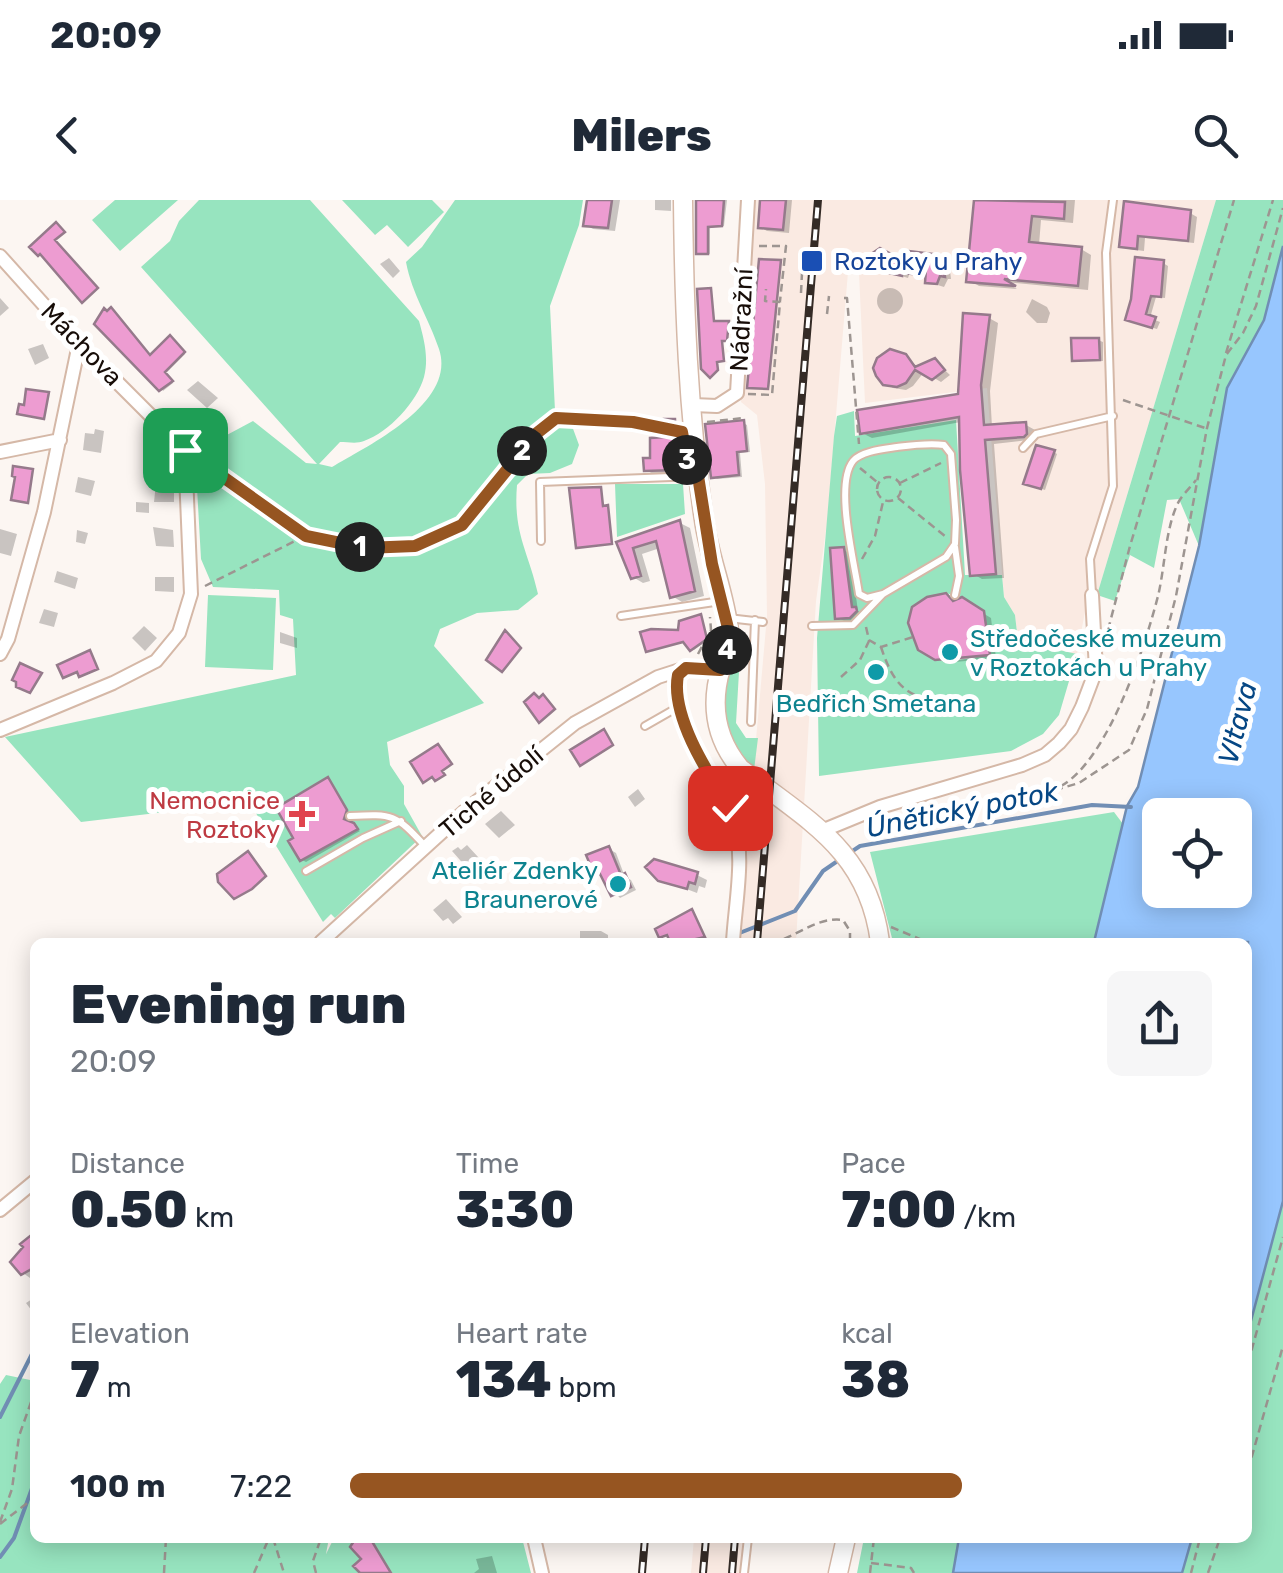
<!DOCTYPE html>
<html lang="en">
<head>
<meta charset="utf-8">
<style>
	:root { --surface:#fff; --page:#f6f6f7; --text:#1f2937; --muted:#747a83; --accent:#965521 }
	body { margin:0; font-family:Rubik,sans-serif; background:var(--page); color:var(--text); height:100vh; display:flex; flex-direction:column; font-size:38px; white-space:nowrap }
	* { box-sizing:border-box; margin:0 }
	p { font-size:32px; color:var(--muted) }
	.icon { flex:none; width:55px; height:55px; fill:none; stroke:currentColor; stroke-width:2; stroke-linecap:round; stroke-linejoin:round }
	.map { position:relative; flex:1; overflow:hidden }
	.panel { position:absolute; left:30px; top:738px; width:1222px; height:605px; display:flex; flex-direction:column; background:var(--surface); border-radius:15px; box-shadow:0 5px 25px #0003 }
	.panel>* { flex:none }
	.fabs { position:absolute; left:1142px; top:598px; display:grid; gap:20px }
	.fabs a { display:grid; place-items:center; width:110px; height:110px; border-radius:15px; background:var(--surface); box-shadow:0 5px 25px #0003; font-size:50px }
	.pin { position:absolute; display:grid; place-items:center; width:85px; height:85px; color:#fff; margin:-42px; border-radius:20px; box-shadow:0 5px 15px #0006 }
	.km { position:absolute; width:50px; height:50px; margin:-25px; border-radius:50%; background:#222; color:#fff; font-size:28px; line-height:50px; text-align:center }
	.round { display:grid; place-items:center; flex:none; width:105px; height:105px; border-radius:15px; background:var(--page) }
	.head { display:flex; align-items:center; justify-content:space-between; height:170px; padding:0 40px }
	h1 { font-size:55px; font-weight:800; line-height:75px }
	.metrics { display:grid; grid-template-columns:repeat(3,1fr); gap:15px; height:170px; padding:10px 40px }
	.metrics div { display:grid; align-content:center }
	.metrics b { font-size:50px; font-weight:800 }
	.metrics small { font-size:28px; font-weight:400 }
	.metrics p { font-size:28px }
	ul { padding:0 40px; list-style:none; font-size:32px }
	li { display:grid; grid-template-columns:160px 120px 1fr; align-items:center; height:75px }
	li i { height:25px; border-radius:12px; background:var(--accent) }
	.status { display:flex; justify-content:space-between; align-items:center; height:70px; padding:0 50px; background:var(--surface); direction:ltr }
	.status svg { height:28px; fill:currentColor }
	header { display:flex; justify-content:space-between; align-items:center; height:130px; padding:0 40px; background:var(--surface); font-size:45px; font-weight:800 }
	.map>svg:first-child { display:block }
	.built { fill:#faeae2 }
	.green { fill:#97e4bf; fill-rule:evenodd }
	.water { fill:#97c6fe; stroke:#718eb4; stroke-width:2.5; fill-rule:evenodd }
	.shadow { fill:#0003 }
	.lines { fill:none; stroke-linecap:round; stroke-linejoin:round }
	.stream { stroke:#718eb4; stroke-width:4 }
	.building { fill:#ed9cd1; stroke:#957a8b; stroke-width:2.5 }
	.service-casing { stroke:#d5b8a7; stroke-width:10 }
	.minor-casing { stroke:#d5b8a7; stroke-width:16 }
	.secondary-casing { stroke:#d5b8a7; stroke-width:21 }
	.path { stroke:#9d9591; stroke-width:2.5; stroke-dasharray:8 5; stroke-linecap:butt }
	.service { stroke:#fff; stroke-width:6 }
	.minor { stroke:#fff; stroke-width:12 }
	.secondary { stroke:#fff; stroke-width:18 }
	.rail-casing { stroke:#342b26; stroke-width:8 }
	.rail { stroke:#fff; stroke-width:4; stroke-dasharray:11; stroke-linecap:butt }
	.route-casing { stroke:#fff; stroke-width:20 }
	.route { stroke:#965521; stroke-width:12 }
	.transit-dot { fill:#1a4fb4; stroke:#fff; stroke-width:4 }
	.culture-dot { fill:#0f9aa8; stroke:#fff; stroke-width:4 }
	.health-dot { fill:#e0444e; stroke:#fff; stroke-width:4 }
	.labels { text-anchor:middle; stroke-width:10; stroke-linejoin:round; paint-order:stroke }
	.transit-label { font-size:25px; fill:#164399; stroke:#fff; text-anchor:start }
	.street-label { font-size:25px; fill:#170d08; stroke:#fff }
	.culture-label { font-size:25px; fill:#0d838f; stroke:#fff; text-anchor:start }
	.health-label { font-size:25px; fill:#be3a42; stroke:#fff; text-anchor:end }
	.water-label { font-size:28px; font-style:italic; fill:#064784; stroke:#fff }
</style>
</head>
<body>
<div class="status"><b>20:09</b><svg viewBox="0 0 49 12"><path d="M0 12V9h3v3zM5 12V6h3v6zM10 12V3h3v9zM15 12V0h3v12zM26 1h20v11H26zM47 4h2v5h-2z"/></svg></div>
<header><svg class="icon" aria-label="back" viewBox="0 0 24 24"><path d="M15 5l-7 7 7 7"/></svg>Milers<svg class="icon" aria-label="search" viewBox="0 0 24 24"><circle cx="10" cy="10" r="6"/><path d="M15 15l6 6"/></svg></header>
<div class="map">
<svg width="1283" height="1373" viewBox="0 0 1283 1373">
	<rect width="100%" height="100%" fill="#fcf6f2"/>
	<path class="built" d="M751 0H1216L1097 395 1088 396 1077 454 1018 441 1015 415 1004 397 987 188 865 203 859 73 848 72 827 323 816 401 796 742H738L767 416 765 284 757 215 741 202Z
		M694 1338H746L743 1373H691Z"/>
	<path class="green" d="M115 0H178L120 51 92 20Z
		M310 0 419 121C424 139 429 158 424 177 417 202 389 232 364 241 357 244 348 242 340 242L319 264 332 267C369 245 457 203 439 149 429 119 412 94 406 62L422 47 455 0H583L579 25 550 106 555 211 572 226 579 245 572 264 550 273 528 274 517 285C513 334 528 350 538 394L518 410 477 413 440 429 434 446 484 503 387 542 390 565 404 586V604L422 636 335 718 331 714 323 722 249 602 81 622 5 537 296 475 293 419 280 415 279 390 213 387 201 359 195 252 253 221 306 263 317 264 141 67 170 41 179 21 199 0Z
		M342 0H432L444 12 408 47 387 25 375 35Z
		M1216 0H1283V46L1264 120 1227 188 1199 346 1179 299 1167 300 1154 368 1130 355 1115 401 1097 395Z
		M854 211 855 236 956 220 965 375H1002L1004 397 1015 415 1018 441 1077 454 1059 515 1043 534 1011 551 819 576 817 438 834 236 837 216ZM946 393C987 403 987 416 990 454 963 460 926 470 913 438 908 425 908 421 912 407L930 397Z
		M615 284H683L685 314 617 337Z
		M208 395 276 398 273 470 205 467Z
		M737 438H741L736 523 746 538H758L754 570C729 543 716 514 727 476 731 463 736 452 737 438Z
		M1114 612 1123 624 1094 742H893L870 652Z
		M1283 1001V1373H1182L1192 1338H1248V1132Z
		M6 1175 35 1181V1338H329L326 1354 334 1338H522L531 1373H0V1184Z
		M864 1338H959L953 1373H857Z"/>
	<path class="water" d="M1283 46V1001L1248 1132V742H1094L1127 606 1138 587 1199 346 1227 188 1264 120ZM1160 615H1235V690H1160Z
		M959 1338H1192L1182 1373H953Z"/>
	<path class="shadow" d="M589 0H620L615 31 593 29 586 25Z
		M655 0H671V11L655 10Z
		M701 0H727L724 26 710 27V54L699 53Z
		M763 0H792L789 33 767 31 760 27Z
		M976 0H1075L1073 23 1041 20 1039 45 1081 49 1091 55 1088 90 1005 82 1017 89 979 86 969 80Z
		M1126 4 1190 13 1197 17 1194 43 1145 38 1144 51 1129 49 1122 45Z
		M389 58 400 71 393 78 380 64Z
		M942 58 949 62 951 79H948L944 87 928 82V74L909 75 908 78 876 68 896 60Z
		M780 63 769 188 751 187Z
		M1163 63 1168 66 1165 98 1156 97 1150 118 1160 122 1157 129 1133 122Z
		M877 101a13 13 0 1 1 26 0a13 13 0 1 1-26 0Z
		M0 98 9 108 0 116Z
		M1032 99 1047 107 1050 113 1047 123H1037L1026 112Z
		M989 118 998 123 990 191 992 227 1026 225 1035 230 1036 239 994 244 1004 378 982 379 973 374 961 222 872 238 862 233 960 196Z
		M173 139 185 154 165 174 173 183 163 191 151 158Z
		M1098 140 1103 142V161L1074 159Z
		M43 144 49 158 35 165 28 149Z
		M905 156 919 168 935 161 950 175 941 182 924 172 913 186 906 190 893 188 885 183Z
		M198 181 218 198 207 208 187 190Z
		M675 222 681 226 683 272 653 274 646 270 668 240Z
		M743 223 747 225 750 252 740 253 742 277 717 279 713 276Z
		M95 229 104 231 101 253 83 250 85 233 94 234Z
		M1054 252 1057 254 1045 290 1030 285Z
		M78 277 95 281 91 296 75 292Z
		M156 283 174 287V302H154Z
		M136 302 149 303V313L136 312Z
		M680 323 690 328 704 396 682 402 672 396 660 348 642 354 650 381 643 383 633 377 620 343Z
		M153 327 173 330 174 347 156 346Z
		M0 329 17 334 11 356 0 353Z
		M77 330 88 333 85 344 76 342Z
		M843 349 850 354 858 411 863 414 858 421H844L837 417Z
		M57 371 78 378 75 389 54 382Z
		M155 377H174V392L155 391Z
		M948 396 961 400 991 418 996 458 945 463 920 448Z
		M44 409 58 413 54 427 39 423Z
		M701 417 708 440 694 450 686 442 648 450Z
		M144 426 157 438 145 451 132 438Z
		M280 432 297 438V448L280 443Z
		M328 580 350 613 346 622 360 631 306 662 302 660Z
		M638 589 645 599 635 607 628 597Z
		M501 611 515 625 499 638 485 624Z
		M467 645 479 658 467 668 452 651 458 647 461 650Z
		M609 649 616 653 625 677 631 680 636 690 620 698 596 672Z
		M697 675 707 680 705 688 699 686 697 693 660 679Z
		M446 699 462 717 453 724 448 718 443 721 433 710Z
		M580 731H601L608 735V742H585L580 739Z
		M35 1038V1074L30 1078 23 1073 27 1047Z
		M35 1097V1115L26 1103Z
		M492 1356 497 1373H474L479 1369 476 1359Z"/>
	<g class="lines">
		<path class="stream" d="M851 652 860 646 1092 605 1131 607
			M737 734 795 711 823 671 839 660
			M0 1217 35 1148
			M0 1357 14 1338 35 1280"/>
	</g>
	<path class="building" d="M587 0H612L608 28 583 26Z
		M696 0H724L722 26 708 27V54H696Z
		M760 0H786L783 30 758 28Z
		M974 0 1065 2 1064 19 1032 16 1029 42 1082 47 1078 86 1004 79 1016 86 966 82Z
		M1124 1 1191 10 1188 41 1138 36 1137 49 1119 47Z
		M56 22 65 32 55 40 98 88 82 103 40 54 38 56 29 47Z
		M880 48 897 57 909 51 942 55 945 77 940 76 937 84 925 83 926 69 912 74 902 73V76L875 70 869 59 871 54Z
		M1135 57 1164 60 1161 97 1151 96 1146 114 1156 117 1152 128 1125 120 1131 99Z
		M759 59 781 60 768 189 747 188Z
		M711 88 714 121H729L727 141H722L724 161 717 162 718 170 710 178 701 169 697 89Z
		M111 107 150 155 170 135 185 152 165 172 173 181 159 191 94 124 104 108 107 111Z
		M963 113 990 115 981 185 984 225 1026 222 1027 234 1024 237 985 240 996 374 970 376 960 270 959 217 860 234 857 210 958 194Z
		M1071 138H1099L1100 160 1072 161Z
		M890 149 906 154 915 167 935 158 945 170 932 180 915 170 906 183 897 187 883 185 876 176 873 168 877 158Z
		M26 189 49 192 44 219 17 214 19 204 24 205Z
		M664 219H675L677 270 644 271 643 258H650V238L665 237Z
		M744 220 747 251 737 252 739 275 711 278 705 224Z
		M1036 245 1055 250 1041 289 1023 284Z
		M13 266 33 269 28 303 11 300 15 277 12 276Z
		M601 287 603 306 608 305 612 344 576 348 569 288Z
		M680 320 695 391 670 398 656 341 633 348 641 376 631 379 616 342Z
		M844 347 852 407H856L857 411 850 418 835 419 830 348Z
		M946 393 953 401 962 397 984 411 990 455 935 460 918 450 908 423 912 407 927 397Z
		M701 414 707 439 690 451 683 442 646 452 640 432 651 429 678 430 679 421Z
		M505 430 521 448 502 472 486 460Z
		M90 450 98 469 79 477 77 472 63 478 57 465Z
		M20 463 42 473 30 493 16 487V482L12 480Z
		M534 493 539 498 543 494 555 509 539 523 524 502Z
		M604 529 613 545 580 566 570 550Z
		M438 544 452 564 442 571 445 575 435 581 432 577 423 583 410 562Z
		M328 577 347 610 344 619 354 623 358 629 300 661 288 641 293 638 276 608Z
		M609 646 621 675 625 673 631 687 611 696 599 672 594 674 586 655Z
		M248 651 266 676 252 689 234 699 218 682 217 674Z
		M654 659 698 672 695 684 689 682 687 689 658 681 645 667Z
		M692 709 705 737 683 742H670L667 735 659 738 655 729Z
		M35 1032V1067L21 1075 10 1062 23 1047 20 1044Z
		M356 1338H370L391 1373H360L353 1366 361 1359 350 1347Z"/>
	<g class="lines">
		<defs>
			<path id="service" d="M1023 248 1036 234 1113 216
				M541 341 540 282 697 276
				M1092 394 1090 359 1113 286 1106 53 1113 0
				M955 395 959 376 955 347
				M621 416 721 401
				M728 418 763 422
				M812 426 853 425 883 394 946 357 955 344 956 320 951 254 944 245C928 243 913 245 897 247 884 249 861 251 853 261 834 285 855 365 859 394L867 398 883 394
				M751 522 755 420
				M645 526 680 506
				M350 616C394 614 395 614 425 646
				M306 671 363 638 401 621
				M744 1373 748 1338"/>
			<path id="minor" d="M0 56 79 144 185 250 191 394 179 433 156 461 113 483 0 530
				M693 205 717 206 737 193 748 0
				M0 252 60 240
				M0 454 8 439 44 312 79 144
				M680 472C671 493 693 550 705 570 714 585 727 599 733 617 746 655 735 703 733 742
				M824 630 880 607 1022 565 1045 555 1059 543 1071 529 1082 507 1096 470 1092 395
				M321 742 465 611 575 523 658 477 689 467 721 470
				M0 1010 35 981
				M534 1338 542 1373"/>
			<path id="secondary" d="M683 0C684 106 688 215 704 320 709 357 725 394 729 431 730 444 725 456 721 468 710 505 715 538 740 568 806 620 868 649 880 742
				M838 1373 846 1338"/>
		</defs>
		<use href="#service" class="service-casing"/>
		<use href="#minor" class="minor-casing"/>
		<use href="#secondary" class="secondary-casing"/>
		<path class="path" d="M759 46H786L780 101
			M801 93 802 73
			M844 98H847L859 244
			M827 114 829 96
			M1226 153 1273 0
			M748 194 772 195 780 102 765 101 766 89
			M1123 200 1205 228
			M707 222 744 218
			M199 260 306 335 365 348 415 346 463 325 537 233 556 218 633 222 676 231
			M860 268 877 282
			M877 289a12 12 0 1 1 24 0a12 12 0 1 1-24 0Z
			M900 283 941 263
			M898 298 946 337
			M862 359 875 336 883 302
			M205 386 305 336
			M866 427 869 440 881 447 913 437
			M1108 430 1130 346 1234 0
			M881 447C896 493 911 498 957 505
			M698 454 711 430 710 417
			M841 477 860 460 869 441
			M1061 586C1108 560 1145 447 1158 396 1165 367 1165 332 1177 305 1181 296 1190 288 1196 280
			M1055 590 1079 583 1129 550 1147 509 1176 396 1207 228 1226 155 1243 133 1256 106 1283 8
			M881 620C925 624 1014 607 1054 590
			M891 727 927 742
			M784 739C803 731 821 717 843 720L850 731V742
			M1248 1163 1283 1037
			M1248 1270 1283 1146
			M0 1322 12 1289 19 1236 35 1191
			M0 1324 35 1297
			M273 1338 284 1373
			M871 1363 911 1368 914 1373
			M164 1373 166 1338
			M254 1373 269 1338
			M316 1373 313 1361 321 1338
			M870 1373 874 1338
			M1191 1373 1200 1338
			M1208 1373 1220 1338"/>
		<use href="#service" class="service"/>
		<use href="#minor" class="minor"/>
		<use href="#secondary" class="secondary"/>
		<defs>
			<path id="rail" d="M757 742 818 0
				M642 1373 645 1338
				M703 1373 706 1338
				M732 1373 735 1338"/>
		</defs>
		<use href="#rail" class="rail-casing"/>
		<use href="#rail" class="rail"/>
	</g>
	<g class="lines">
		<defs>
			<path id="route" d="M185 250 306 336 365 348 415 346 462 325 537 233 556 218 633 222 682 232 690 276H698L712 364 729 432 720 470 686 468 678 475C670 516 709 575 730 608"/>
		</defs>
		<use href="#route" class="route-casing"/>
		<use href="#route" class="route"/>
	</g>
	<rect class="transit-dot" x="800" y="49" width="24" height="24" rx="5"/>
	<g class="culture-dot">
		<circle cx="950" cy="452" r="10"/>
		<circle cx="876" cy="472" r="10"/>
		<circle cx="618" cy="684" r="10"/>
	</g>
	<path class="health-dot" d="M297 599h10v10h10v10h-10v10h-10v-10h-10v-10h10z"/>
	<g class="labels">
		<g class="transit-label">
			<text x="834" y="70">Roztoky u Prahy</text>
		</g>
		<g class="street-label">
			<text transform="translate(741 120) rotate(-87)" y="9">Nádražní</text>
			<text transform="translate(82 144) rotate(46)" y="9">Máchova</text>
			<text transform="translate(491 592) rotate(-40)" y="9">Tiché údolí</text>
		</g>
		<g class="culture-label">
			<text x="970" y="447">Středočeské muzeum<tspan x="970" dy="29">v Roztokách u Prahy</tspan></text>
			<text x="876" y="512" text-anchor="middle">Bedřich Smetana</text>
			<text x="598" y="679" text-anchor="end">Ateliér Zdenky<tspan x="598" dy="29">Braunerové</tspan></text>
		</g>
		<g class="health-label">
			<text x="280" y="609">Nemocnice<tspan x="280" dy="29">Roztoky</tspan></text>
		</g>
		<g class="water-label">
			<text transform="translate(1237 523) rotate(-76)" y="10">Vltava</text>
			<text transform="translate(962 609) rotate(-11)" y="10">Únětický potok</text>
		</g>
	</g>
</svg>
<div class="fabs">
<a><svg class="icon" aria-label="locate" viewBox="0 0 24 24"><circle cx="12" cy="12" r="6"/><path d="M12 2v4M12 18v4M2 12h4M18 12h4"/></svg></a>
</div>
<div class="pin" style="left:185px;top:250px;background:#1e9e55"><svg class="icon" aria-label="arrive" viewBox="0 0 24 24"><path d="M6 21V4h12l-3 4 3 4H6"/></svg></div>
<div class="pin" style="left:730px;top:608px;background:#d93025"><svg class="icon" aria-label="check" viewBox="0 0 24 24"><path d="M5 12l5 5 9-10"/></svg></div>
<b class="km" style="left:360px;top:347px">1</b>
<b class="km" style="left:522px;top:251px">2</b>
<b class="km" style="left:687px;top:260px">3</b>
<b class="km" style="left:727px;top:450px">4</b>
<section class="panel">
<div class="head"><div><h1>Evening run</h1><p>20:09</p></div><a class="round"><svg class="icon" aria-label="share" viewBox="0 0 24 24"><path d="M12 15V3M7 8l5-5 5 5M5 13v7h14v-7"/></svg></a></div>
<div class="metrics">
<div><p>Distance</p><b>0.50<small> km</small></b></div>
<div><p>Time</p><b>3:30</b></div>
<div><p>Pace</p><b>7:00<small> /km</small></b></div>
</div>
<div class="metrics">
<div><p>Elevation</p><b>7<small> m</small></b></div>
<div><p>Heart rate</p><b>134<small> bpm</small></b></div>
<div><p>kcal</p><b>38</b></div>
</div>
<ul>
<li><b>100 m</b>7:22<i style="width:71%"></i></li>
</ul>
</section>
</div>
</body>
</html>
